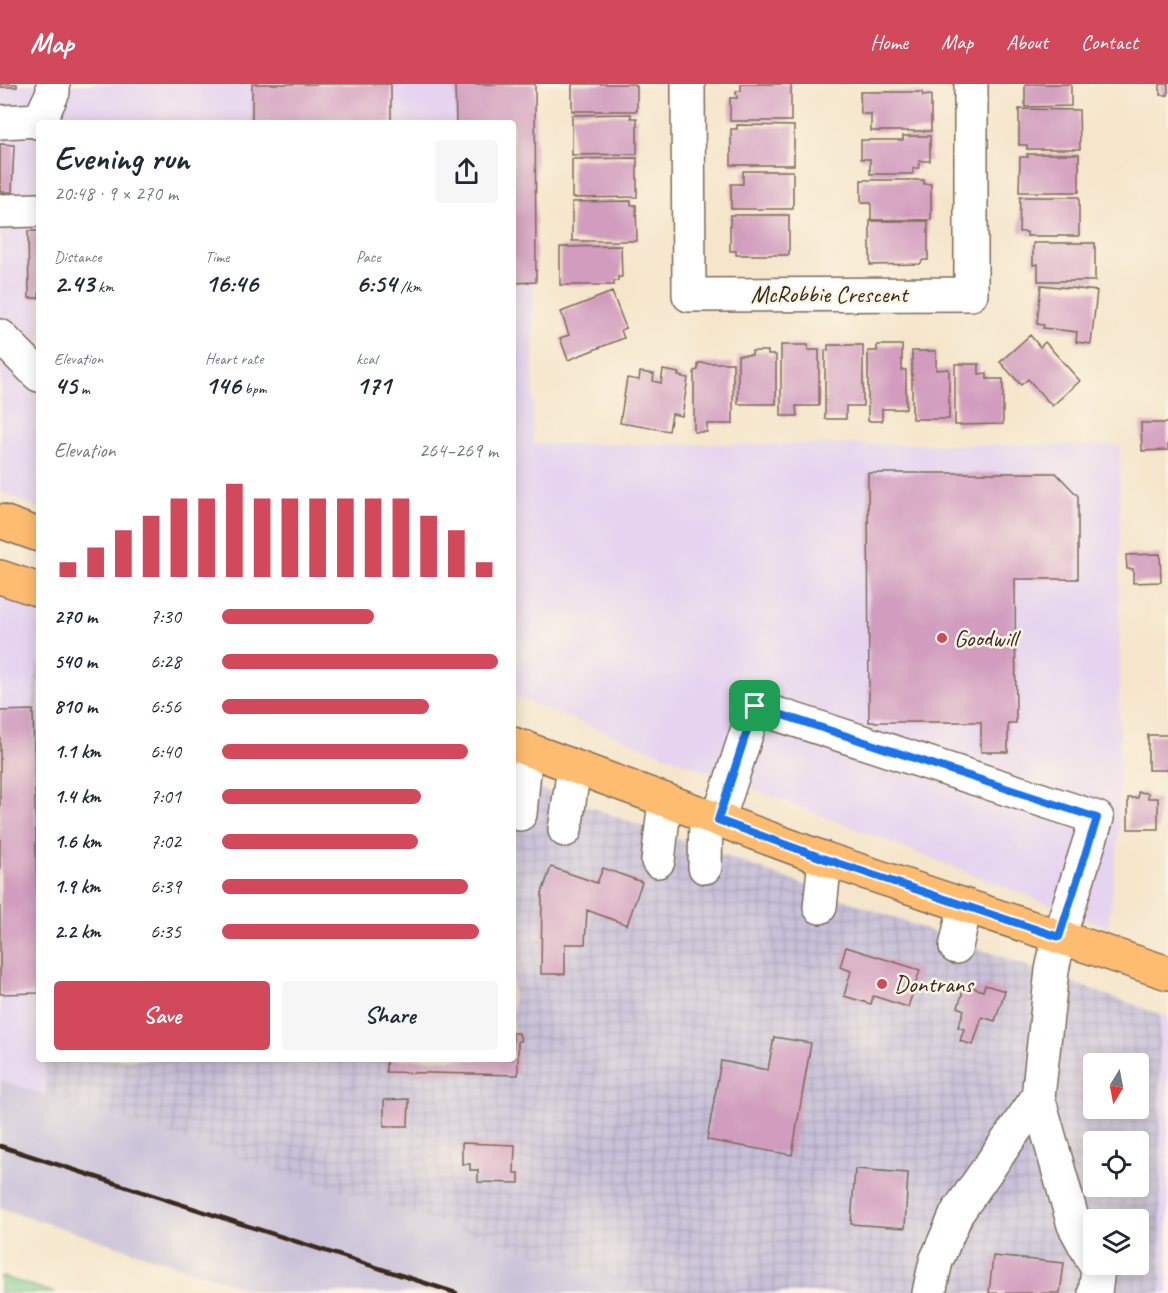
<!DOCTYPE html>
<html lang="en">
<head>
<meta charset="utf-8">
<style>
	:root { --surface:#fff; --page:#f6f6f7; --text:#1f2937; --muted:#747a83; --accent:#d1495b }
	body { margin:0; font-family:Caveat,sans-serif; background:var(--page); color:var(--text); height:100vh; display:flex; flex-direction:column; font-size:22px; white-space:nowrap }
	* { box-sizing:border-box; margin:0 }
	p { font-size:20px; color:var(--muted) }
	.icon { flex:none; width:33px; height:33px; fill:none; stroke:currentColor; stroke-width:2; stroke-linecap:round; stroke-linejoin:round }
	.map { position:relative; flex:1; overflow:hidden }
	.details { position:absolute; left:36px; top:36px; width:480px; height:942px; display:flex; flex-direction:column; background:var(--surface); border-radius:6px; box-shadow:0 3px 15px #0003 }
	.details>* { flex:none }
	.needle { width:39px; rotate:190deg }
	.buttons { position:absolute; left:1083px; top:969px; display:grid; gap:12px }
	.buttons a { display:grid; place-items:center; width:66px; height:66px; border-radius:6px; background:var(--surface); box-shadow:0 3px 15px #0003; font-size:30px }
	.pin { position:absolute; display:grid; place-items:center; width:51px; height:51px; color:#fff; margin:-26px; border-radius:12px; box-shadow:0 3px 9px #0006 }
	.round { display:grid; place-items:center; flex:none; width:63px; height:63px; border-radius:6px; background:var(--page) }
	.overview { display:flex; align-items:center; justify-content:space-between; height:102px; padding:0 18px }
	h1 { font-size:33px; font-weight:700; line-height:45px }
	.metrics { display:grid; grid-template-columns:repeat(3,1fr); gap:9px; height:102px; padding:6px 18px }
	.metrics div { display:grid; align-content:center }
	.metrics b { font-size:26px; font-weight:700 }
	.metrics small { font-size:16px; font-weight:400 }
	.metrics p { font-size:16px }
	.chart { height:168px; padding:12px 18px }
	.chart p { display:flex; justify-content:space-between }
	.chart svg { width:100%; height:108px; margin-top:6px; stroke:var(--accent); stroke-width:6 }
	.cta { display:flex; gap:12px; margin-top:auto; padding:12px 18px }
	.cta a { flex:1; height:69px; border-radius:6px; background:var(--accent); color:#fff; font-size:24px; font-weight:700; line-height:69px; text-align:center }
	.cta a+a { background:var(--page); color:var(--text) }
	ul { padding:0 18px; list-style:none; font-size:20px }
	li { display:grid; grid-template-columns:96px 72px 1fr; align-items:center; height:45px }
	li i { height:15px; border-radius:8px; background:var(--accent) }
	header { display:flex; align-items:center; gap:36px; box-sizing:border-box; height:84px; padding:0 30px; background:var(--accent); color:#fff }
	header strong { font-size:28px }
	nav { display:flex; gap:33px; margin-inline-start:auto; font-size:21px }
	.map>svg:first-child { display:block }
	.built { fill:#e5d3f0 }
	.industrial { fill:url(#industrial-grid); fill-rule:evenodd }
	.railway { fill:#c7c0d8 }
	.grass { fill:#75c78a; stroke:#587854; stroke-width:1.5 }
	.building { fill:#d19cbe }
	.lines { fill:none; stroke-linecap:round; stroke-linejoin:round }
	.minor-casing { stroke:#7c6b5a; stroke-width:36 }
	.major-casing { stroke:#7c6b5a; stroke-width:36 }
	.minor { stroke:#fff; stroke-width:33 }
	.major { stroke:#fdbc70; stroke-width:33 }
	.rail { stroke:#3b2a1e; stroke-width:4.5 }
	.route-casing { stroke:#fff; stroke-width:12 }
	.route { stroke:#1a73e8; stroke-width:8 }
	.poi-dot { fill:#d1495b; stroke:#fcf5e5; stroke-width:2 }
	.labels { text-anchor:middle; stroke-width:5; stroke-linejoin:round; paint-order:stroke }
	.street-label { font-size:24px; fill:#3b2a1e; stroke:#fcf5e5 }
	.poi-label { font-size:24px; fill:#3b2a1e; stroke:#fcf5e5; text-anchor:start }
</style>
</head>
<body>
<header>
<strong>Map</strong>
<nav><a>Home</a><a>Map</a><a>About</a><a>Contact</a></nav>
</header>
<div class="map">
<svg width="1168" height="1209" viewBox="0 0 1168 1209">
	<defs>
		<pattern id="industrial-grid" width="8" height="8" patternUnits="userSpaceOnUse" patternTransform="scale(1.5)"><rect width="8" height="8" fill="#c7c0d8"/><path d="M0 4h8M4 0v8" fill="none" stroke="#aca5b9"/></pattern>
	</defs>
	<rect width="100%" height="100%" fill="#fcf5e5"/>
	<filter id="ink" filterUnits="userSpaceOnUse"><feTurbulence type="fractalNoise" baseFrequency=".0167" numOctaves="2"/><feDisplacementMap in="SourceGraphic" scale="12" xChannelSelector="R" yChannelSelector="G"/><feConvolveMatrix kernelMatrix="1 2 1 2 8 2 1 2 1" color-interpolation-filters="sRGB"/></filter>
	<filter id="wash" filterUnits="userSpaceOnUse"><feTurbulence type="fractalNoise" baseFrequency=".008" numOctaves="4" result="noise"/><feDisplacementMap in="SourceGraphic" scale="24" xChannelSelector="R" yChannelSelector="G"/><feGaussianBlur stdDeviation="1.35" result="paint"/><feColorMatrix in="noise" values="0 0 0 0 0 0 0 0 0 0 0 0 0 0 0 0 0 1.4 0 .05"/><feComposite in="paint" operator="in"/></filter>
	<g filter="url(#wash)">
		<rect width="100%" height="100%" fill="#f5e5ca"/>
		<path class="built" d="M0 0H534L533 360 1120 361 1119 747 1108 843 513 612V39H39V425L0 407Z
			M0 511 39 523V557L33 626 39 772V975H45L46 1011 0 996Z
			M1159 930 1168 933V1209H1162Z"/>
		<path class="industrial" d="M39 557V772L33 626Z
			M513 695 1159 930 1162 1209H654L46 1011 45 975H513ZM1094 980H1138V1024H1094ZM1094 1058H1138V1102H1094ZM1094 1136H1138V1180H1094Z"/>
		<path class="railway" d="M0 996 46 1011 654 1209H262L0 1124Z"/>
		<path class="grass" d="M0 1192 56 1209H0Z"/>
		<g id="blocks">
			<path class="building" d="M0 0H17V3H0Z
				M252 0H391V39H252Z
				M455 0H535L536 198 513 199V39H456Z
				M572 0H635V2H637V27H572Z
				M741 0H791V37H730V14H737L736 7H741Z
				M1025 0H1071V22L1025 23Z
				M1160 0H1168V11H1160Z
				M860 8H922L923 12 931 11V47H871V30H861Z
				M1019 25 1079 26 1080 65H1027V61H1019Z
				M631 30V34H637V70L572 71V31Z
				M737 41 794 42V81H731V45H737Z
				M903 52H930V77H919V84H913V90H870V75H861V56H903Z
				M0 60 14 61 12 108H0Z
				M1027 70H1079V108H1019L1020 73H1028Z
				M637 74V113L572 114V75Z
				M743 87H793V125H731V100H743Z
				M861 96H924V100H931V136H871V119H861Z
				M1020 113H1079V152H1027V148H1019Z
				M631 117V121H636L637 157H572V118Z
				M730 131H789V171H736V167H730Z
				M870 137H928V176H923L920 180 870 181Z
				M28 147H39V214H29Z
				M1033 159H1095V197H1038V180L1033 181Z
				M621 162 622 193H618V197H614V201H560V163Z
				M1041 201 1097 207 1091 260 1076 258 1077 248 1043 244 1044 241 1037 240Z
				M612 208 626 244 621 246 624 254 568 276 560 254 569 251 561 228Z
				M1030 251 1040 263 1045 258 1080 297 1052 322 1028 295 1021 301 1000 278Z
				M781 261H808V266H819V322H796L797 332H781Z
				M828 261H863V322H846V335H825V266L828 267Z
				M877 261H902V286H906V325H882V337H868V267H877Z
				M752 267H768V271H776V320H738V271H752Z
				M912 267H936V286L949 285V335H912Z
				M698 279H733V340H707V348H694V287L698 286Z
				M955 280H979V290L987 289V295H1003V340L955 341Z
				M663 286 679 289 678 292 688 294 682 332 672 330 669 347 620 339 627 294 639 296 640 288 654 290 653 297 661 299Z
				M1141 339H1168V366L1142 367Z
				M868 389H1056L1078 412V495H1015L1016 639H1008V668H981V638H869Z
				M1160 470 1161 498 1133 499V485H1127L1126 471Z
				M33 626 39 909 0 910V627Z
				M1148 651H1168V686H1148Z
				M1138 708 1148 709V714H1158V745H1128V714H1138Z
				M551 783 597 799 603 784 642 798 627 841 587 826 585 860H565V890H541L542 809Z
				M846 863 920 886 908 923 873 912 871 920 844 912 851 887 840 883Z
				M965 901 983 907 985 901 1005 907 995 937 982 933 973 961 960 957 964 945 958 943 964 926 958 923Z
				M513 949H519L521 957H518V991L386 988V975H513Z
				M774 953 811 959 792 1071 707 1056 721 977 768 986Z
				M409 1015 408 1042H384V1016Z
				M462 1059 515 1061 514 1089H519V1099L478 1098V1086H470V1080H462Z
				M855 1085 908 1089 905 1144 851 1140Z
				M993 1172 1064 1179 1060 1209H989Z"/>
		</g>
	</g>
	<g filter="url(#ink)">
		<use href="#blocks" fill-opacity="0" stroke="#7c6b5a" stroke-width="1.5"/>
		<g class="lines">
			<defs>
				<path id="minor" d="M688 0 689 211 971 210V0
					M40 36 53 8V0
					M0 38 40 36V39
					M0 127 39 126
					M0 252 39 291
					M520 730 526 664
					M718 736 755 623 1097 734 1059 853 1052 886 1038 1013 1074 1141 1094 1178
					M565 746 574 683
					M658 777 665 716
					M705 783 706 731
					M820 823 825 775
					M956 863 965 822
					M929 1209 936 1177 957 1129 1038 1013
					M1095 1209 1098 1186 1095 1180"/>
				<path id="major" d="M0 437 39 451
					M0 493 39 506
					M513 660 825 775 1168 889"/>
			</defs>
			<use href="#minor" class="minor-casing"/>
			<use href="#major" class="major-casing"/>
			<use href="#minor" class="minor"/>
			<use href="#major" class="major"/>
			<path class="rail" d="M0 1062 456 1209"/>
		</g>
	</g>
	<g class="lines" filter="url(#ink)">
		<defs>
			<path id="route" d="M755 622 1097 734 1059 853 825 775 718 736Z"/>
		</defs>
		<use href="#route" class="route-casing"/>
		<use href="#route" class="route"/>
	</g>
	<g class="poi-dot">
		<circle cx="942" cy="554" r="6"/>
		<circle cx="882" cy="900" r="6"/>
	</g>
	<g class="labels">
		<g class="street-label">
			<text x="829" y="218">McRobbie Crescent</text>
		</g>
		<g class="poi-label">
			<text x="954" y="562">Goodwill</text>
			<text x="894" y="908">Dontrans</text>
		</g>
	</g>
</svg>
<div class="buttons">
<a><svg class="needle" viewBox="-14 -14 28 28"><path d="M0-13l5 13h-10z" fill="#e53935"/><path d="M0 13l5-13h-10z" fill="#747a83"/></svg></a>
<a><svg class="icon" aria-label="locate" viewBox="0 0 24 24"><circle cx="12" cy="12" r="6"/><path d="M12 2v4M12 18v4M2 12h4M18 12h4"/></svg></a>
<a><svg class="icon" aria-label="layers" viewBox="0 0 24 24"><path d="M12 4l9 5-9 5-9-5zM3 14l9 5 9-5"/></svg></a>
</div>
<div class="pin" style="left:755px;top:622px;background:#1e9e55"><svg class="icon" aria-label="arrive" viewBox="0 0 24 24"><path d="M6 21V4h12l-3 4 3 4H6"/></svg></div>
<section class="details">
<div class="overview"><div><h1>Evening run</h1><p>20:48 · 9 × 270 m</p></div><a class="round"><svg class="icon" aria-label="share" viewBox="0 0 24 24"><path d="M12 15V3M7 8l5-5 5 5M5 13v7h14v-7"/></svg></a></div>
<div class="metrics">
<div><p>Distance</p><b>2.43<small> km</small></b></div>
<div><p>Time</p><b>16:46</b></div>
<div><p>Pace</p><b>6:54<small> /km</small></b></div>
</div>
<div class="metrics">
<div><p>Elevation</p><b>45<small> m</small></b></div>
<div><p>Heart rate</p><b>146<small> bpm</small></b></div>
<div><p>kcal</p><b>171</b></div>
</div>
<div class="chart"><p><span>Elevation</span>264–269 m</p>
<svg viewBox="0 0 160 44" preserveAspectRatio="none"><path d="M5 44V38M15 44V32M25 44V25M35 44V19M45 44V12M55 44V12M65 44V6M75 44V12M85 44V12M95 44V12M105 44V12M115 44V12M125 44V12M135 44V19M145 44V25M155 44V38"/></svg>
</div>
<ul>
<li><b>270 m</b>7:30<i style="width:55%"></i></li>
<li><b>540 m</b>6:28<i style="width:100%"></i></li>
<li><b>810 m</b>6:56<i style="width:75%"></i></li>
<li><b>1.1 km</b>6:40<i style="width:89%"></i></li>
<li><b>1.4 km</b>7:01<i style="width:72%"></i></li>
<li><b>1.6 km</b>7:02<i style="width:71%"></i></li>
<li><b>1.9 km</b>6:39<i style="width:89%"></i></li>
<li><b>2.2 km</b>6:35<i style="width:93%"></i></li>
</ul>
<div class="cta"><a>Save</a><a>Share</a></div>
</section>
</div>
</body>
</html>
